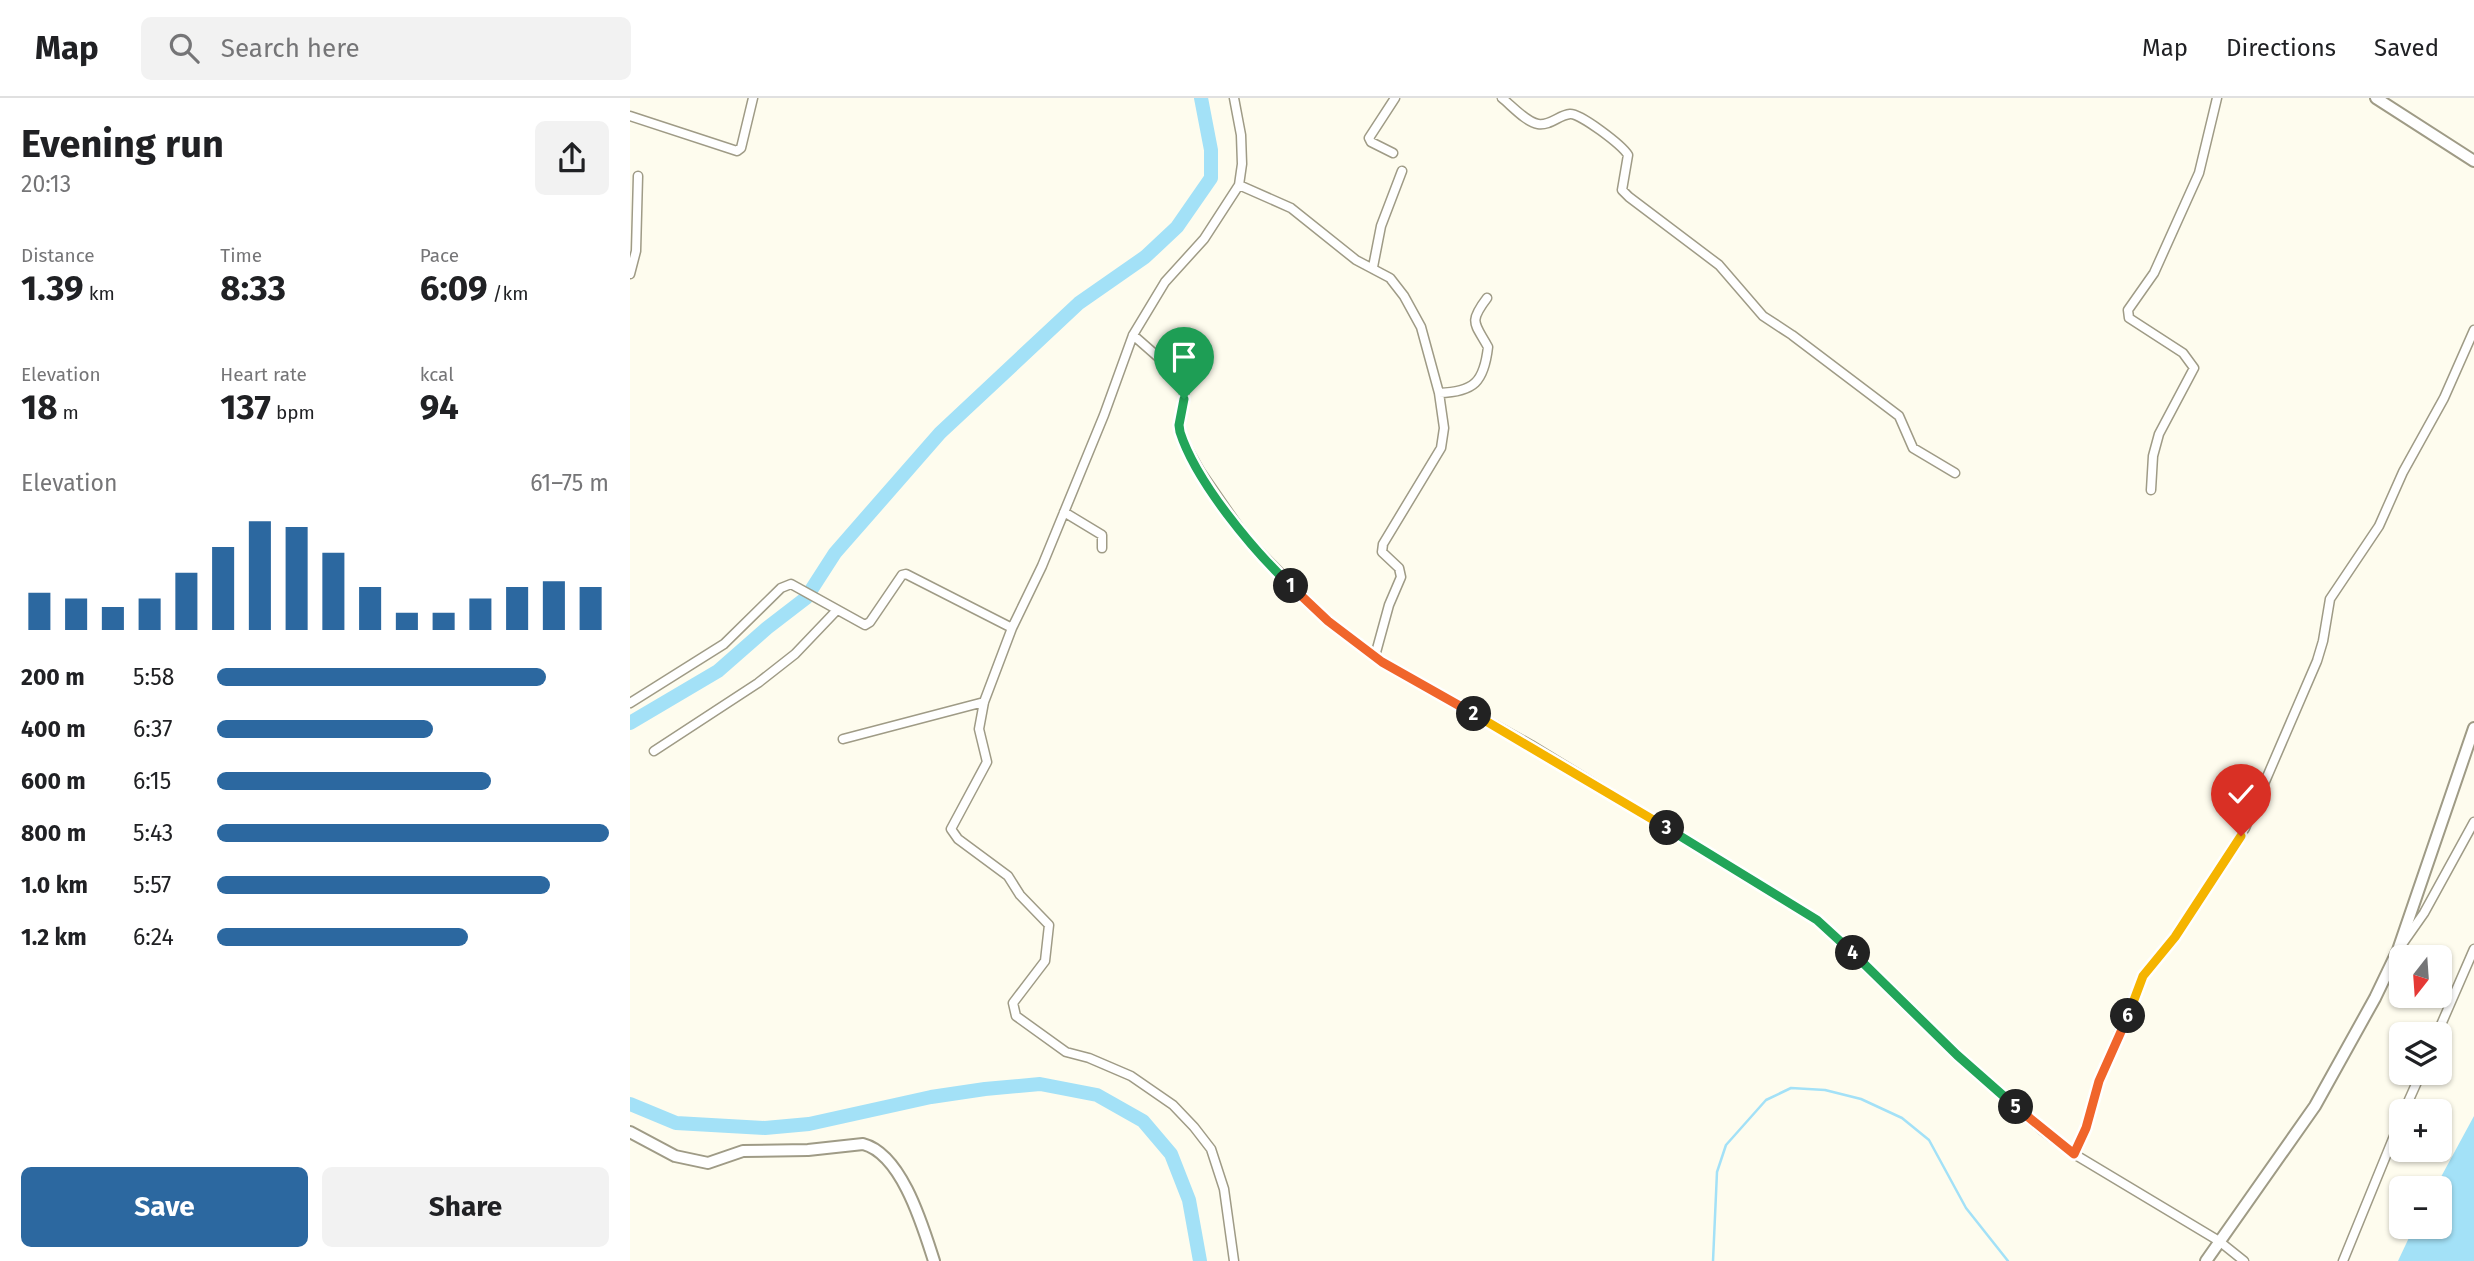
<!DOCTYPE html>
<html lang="en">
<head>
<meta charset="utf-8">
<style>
	:root { --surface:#fff; --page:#f2f2f2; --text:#202124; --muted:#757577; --line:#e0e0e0; --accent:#2c68a0 }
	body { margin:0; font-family:"Fira Sans",sans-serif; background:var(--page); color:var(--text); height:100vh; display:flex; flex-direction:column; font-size:26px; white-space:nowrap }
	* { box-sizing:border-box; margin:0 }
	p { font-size:23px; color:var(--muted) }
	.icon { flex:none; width:38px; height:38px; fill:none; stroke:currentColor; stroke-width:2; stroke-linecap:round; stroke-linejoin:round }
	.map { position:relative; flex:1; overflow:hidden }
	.details { display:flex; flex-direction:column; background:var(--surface); width:630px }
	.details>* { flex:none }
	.needle { width:46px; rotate:197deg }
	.tools { position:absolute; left:1759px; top:847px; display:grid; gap:14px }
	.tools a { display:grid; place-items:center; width:63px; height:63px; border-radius:10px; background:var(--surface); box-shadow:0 2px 5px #0004; font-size:35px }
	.pin { position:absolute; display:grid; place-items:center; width:60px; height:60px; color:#fff; margin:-72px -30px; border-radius:50% 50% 50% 0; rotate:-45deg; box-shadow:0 0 7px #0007 }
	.pin .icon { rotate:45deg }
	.km { position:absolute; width:35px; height:35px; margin:-18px; border-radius:50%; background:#222; color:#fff; font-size:19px; line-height:35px; text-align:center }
	.round { display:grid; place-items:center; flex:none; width:74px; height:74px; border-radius:10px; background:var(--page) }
	.overview { display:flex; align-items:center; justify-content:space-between; height:119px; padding:0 21px }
	h1 { font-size:38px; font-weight:700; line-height:52px }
	.stats { display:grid; grid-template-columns:repeat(3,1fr); gap:10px; height:119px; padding:7px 21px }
	.stats div { display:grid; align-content:center }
	.stats b { font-size:35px; font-weight:700 }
	.stats small { font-size:19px; font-weight:400 }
	.stats p { font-size:19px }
	.chart { height:196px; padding:14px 21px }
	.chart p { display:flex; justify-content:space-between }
	.chart svg { width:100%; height:126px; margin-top:7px; stroke:var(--accent); stroke-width:6 }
	.cta { display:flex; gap:14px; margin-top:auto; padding:14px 21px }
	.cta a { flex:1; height:80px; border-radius:10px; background:var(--accent); color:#fff; font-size:28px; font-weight:700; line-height:80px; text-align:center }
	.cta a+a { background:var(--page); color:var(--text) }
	ul { padding:0 21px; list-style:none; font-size:23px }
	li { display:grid; grid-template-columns:112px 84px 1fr; align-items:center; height:52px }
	li i { height:18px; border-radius:9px; background:var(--accent) }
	header { display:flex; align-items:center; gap:42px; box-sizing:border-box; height:98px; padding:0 35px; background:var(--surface); border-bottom:2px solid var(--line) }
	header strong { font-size:33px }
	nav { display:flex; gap:38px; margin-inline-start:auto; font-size:24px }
	.search { width:490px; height:63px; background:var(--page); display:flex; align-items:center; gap:18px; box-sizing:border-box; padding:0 24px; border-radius:10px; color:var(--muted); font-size:26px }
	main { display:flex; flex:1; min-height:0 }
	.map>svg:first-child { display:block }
	.water { fill:#a3e1f7 }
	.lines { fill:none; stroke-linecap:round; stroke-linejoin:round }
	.stream { stroke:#a3e1f7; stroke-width:2.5 }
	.river { stroke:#a3e1f7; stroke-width:14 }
	.minor-casing { stroke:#9f9b86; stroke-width:11 }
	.tertiary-casing { stroke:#9f9b86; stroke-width:14 }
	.minor { stroke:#fff; stroke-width:8 }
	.tertiary { stroke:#fff; stroke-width:10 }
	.split-1-casing { stroke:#fff; stroke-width:14 }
	.split-2-casing { stroke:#fff; stroke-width:14 }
	.split-3-casing { stroke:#fff; stroke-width:14 }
	.split-4-casing { stroke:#fff; stroke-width:14 }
	.split-5-casing { stroke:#fff; stroke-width:14 }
	.split-6-casing { stroke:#fff; stroke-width:14 }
	.split-7-casing { stroke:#fff; stroke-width:14 }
	.split-1 { stroke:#22a559; stroke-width:9 }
	.split-2 { stroke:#f0652b; stroke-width:9 }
	.split-3 { stroke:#f5b400; stroke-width:9 }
	.split-4 { stroke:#22a559; stroke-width:9 }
	.split-5 { stroke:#22a559; stroke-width:9 }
	.split-6 { stroke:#f0652b; stroke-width:9 }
	.split-7 { stroke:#f5b400; stroke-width:9 }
</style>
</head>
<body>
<header>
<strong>Map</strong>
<div class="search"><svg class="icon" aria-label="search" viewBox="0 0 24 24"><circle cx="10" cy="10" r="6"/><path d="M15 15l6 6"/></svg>Search here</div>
<nav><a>Map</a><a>Directions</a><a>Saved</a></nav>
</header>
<main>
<section class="details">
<div class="overview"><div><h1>Evening run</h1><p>20:13</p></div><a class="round"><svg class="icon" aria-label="share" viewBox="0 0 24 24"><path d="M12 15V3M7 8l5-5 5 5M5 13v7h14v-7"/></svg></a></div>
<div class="stats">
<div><p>Distance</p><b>1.39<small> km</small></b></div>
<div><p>Time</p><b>8:33</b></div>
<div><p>Pace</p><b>6:09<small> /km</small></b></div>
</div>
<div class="stats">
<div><p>Elevation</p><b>18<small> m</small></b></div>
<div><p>Heart rate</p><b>137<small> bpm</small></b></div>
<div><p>kcal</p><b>94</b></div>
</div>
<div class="chart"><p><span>Elevation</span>61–75 m</p>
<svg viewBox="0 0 160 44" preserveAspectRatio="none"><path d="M5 44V31M15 44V33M25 44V36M35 44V33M45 44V24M55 44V15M65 44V6M75 44V8M85 44V17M95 44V29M105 44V38M115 44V38M125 44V33M135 44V29M145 44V27M155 44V29"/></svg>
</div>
<ul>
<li><b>200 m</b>5:58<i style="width:84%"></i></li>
<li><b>400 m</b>6:37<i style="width:55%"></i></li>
<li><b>600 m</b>6:15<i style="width:70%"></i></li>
<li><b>800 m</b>5:43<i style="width:100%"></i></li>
<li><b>1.0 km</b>5:57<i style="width:85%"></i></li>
<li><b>1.2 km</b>6:24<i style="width:64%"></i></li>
</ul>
<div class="cta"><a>Save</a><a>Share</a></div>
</section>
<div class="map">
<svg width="1844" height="1163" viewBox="0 0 1844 1163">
	<rect width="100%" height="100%" fill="#fefcee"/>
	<path class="water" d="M1844 1018V1163H1768L1784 1129H1810V1090H1805Z"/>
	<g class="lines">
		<path class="stream" d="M1083 1163 1087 1074 1096 1047 1136 1002 1161 990 1195 992 1231 1001 1272 1020 1299 1042 1336 1110 1378 1163"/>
		<path class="river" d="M0 625 88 573 137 530 176 500 205 455 310 335 449 205 515 159 547 129 581 80V52L571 0
			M0 1006 46 1025 135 1030 179 1026 301 999 355 991 410 986 467 997 513 1023 541 1056 559 1102 570 1163"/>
		<defs>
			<path id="minor" d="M604 0 611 37 612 66 609 87 574 141 535 184 503 237 474 317 412 468 382 530 354 604 349 631 357 664 321 731 328 741 378 778 390 797 419 827 415 863 383 905 386 918 436 954 459 960 501 978 543 1007 564 1029 581 1051 594 1091 604 1163
				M872 0C882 8 896 24 908 26 920 28 929 17 940 16 950 15 992 47 998 57L992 92 999 99 1089 167 1133 218 1162 237 1269 318 1283 350 1325 375
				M0 18 107 53 111 50 123 0
				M763 55 741 44 739 40 765 0
				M609 87 661 110 726 162 760 180 774 198 791 229 809 295C844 294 854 284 858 249 845 225 838 225 857 200
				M743 169 751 128 772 73
				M0 176 6 153 8 78
				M503 237 552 280 556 286 549 327 551 339 570 373 617 441 698 523 752 564 901 647 1187 822 1327 957 1412 1032 1444 1056 1589 1143 1614 1163
				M1521 392 1523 358 1529 336 1564 270 1553 255 1499 220 1498 212 1524 175 1569 75 1587 0
				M434 414 472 437V450
				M745 558 759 507 771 479 769 470 752 454 753 446 811 350 814 330 809 295
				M0 605 94 546 151 490 161 486 235 527 240 524 272 477 276 476 382 530
				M213 641 354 604
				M24 653 128 585 165 556 207 512
				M1773 845 1794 815 1844 724
				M1807 936 1844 851
				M1774 1013 1791 975
				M1444 1056 1456 1030 1469 983 1513 878 1545 839 1615 730 1687 563 1693 543 1700 501 1749 428 1773 374 1814 300 1844 232
				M1713 1163 1771 1021"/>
			<path id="tertiary" d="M1746 0 1844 63
				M0 1034 45 1058 78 1065 113 1053 178 1052 233 1046C272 1056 293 1129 304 1163
				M1576 1163 1685 1008 1745 900 1768 852 1844 630"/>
		</defs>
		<use href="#minor" class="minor-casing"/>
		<use href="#tertiary" class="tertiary-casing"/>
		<use href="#minor" class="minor"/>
		<use href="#tertiary" class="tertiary"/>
	</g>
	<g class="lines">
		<defs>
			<path id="split-1" d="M554 301 549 327 550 334C566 384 623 452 661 488"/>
			<path id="split-2" d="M661 488 698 523 752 564 844 616"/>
			<path id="split-3" d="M844 616 1037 730"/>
			<path id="split-4" d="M1037 730 1187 822 1223 855"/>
			<path id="split-5" d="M1223 855 1327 957 1386 1009"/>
			<path id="split-6" d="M1386 1009 1444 1056 1456 1030 1469 983 1498 918"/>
			<path id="split-7" d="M1498 918 1513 878 1545 839 1611 738"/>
		</defs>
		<use href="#split-1" class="split-1-casing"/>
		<use href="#split-2" class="split-2-casing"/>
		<use href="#split-3" class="split-3-casing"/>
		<use href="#split-4" class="split-4-casing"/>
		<use href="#split-5" class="split-5-casing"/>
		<use href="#split-6" class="split-6-casing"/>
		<use href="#split-7" class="split-7-casing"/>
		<use href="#split-1" class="split-1"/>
		<use href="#split-2" class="split-2"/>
		<use href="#split-3" class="split-3"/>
		<use href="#split-4" class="split-4"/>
		<use href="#split-5" class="split-5"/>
		<use href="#split-6" class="split-6"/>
		<use href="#split-7" class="split-7"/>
	</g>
</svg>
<div class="tools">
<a><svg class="needle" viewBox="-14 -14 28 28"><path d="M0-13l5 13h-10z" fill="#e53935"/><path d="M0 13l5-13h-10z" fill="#757577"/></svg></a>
<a><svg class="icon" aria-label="layers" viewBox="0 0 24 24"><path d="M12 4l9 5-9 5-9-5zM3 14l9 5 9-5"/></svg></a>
<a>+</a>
<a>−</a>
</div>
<div class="pin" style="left:554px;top:301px;background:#1e9e55"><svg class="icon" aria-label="arrive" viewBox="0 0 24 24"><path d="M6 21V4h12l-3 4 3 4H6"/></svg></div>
<div class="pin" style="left:1611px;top:738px;background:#d93025"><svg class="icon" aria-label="check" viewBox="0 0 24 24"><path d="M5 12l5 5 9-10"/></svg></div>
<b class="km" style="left:661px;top:488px">1</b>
<b class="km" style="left:844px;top:616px">2</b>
<b class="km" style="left:1037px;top:730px">3</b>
<b class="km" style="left:1223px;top:855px">4</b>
<b class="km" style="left:1386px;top:1009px">5</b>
<b class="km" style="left:1498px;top:918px">6</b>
</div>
</main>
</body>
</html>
